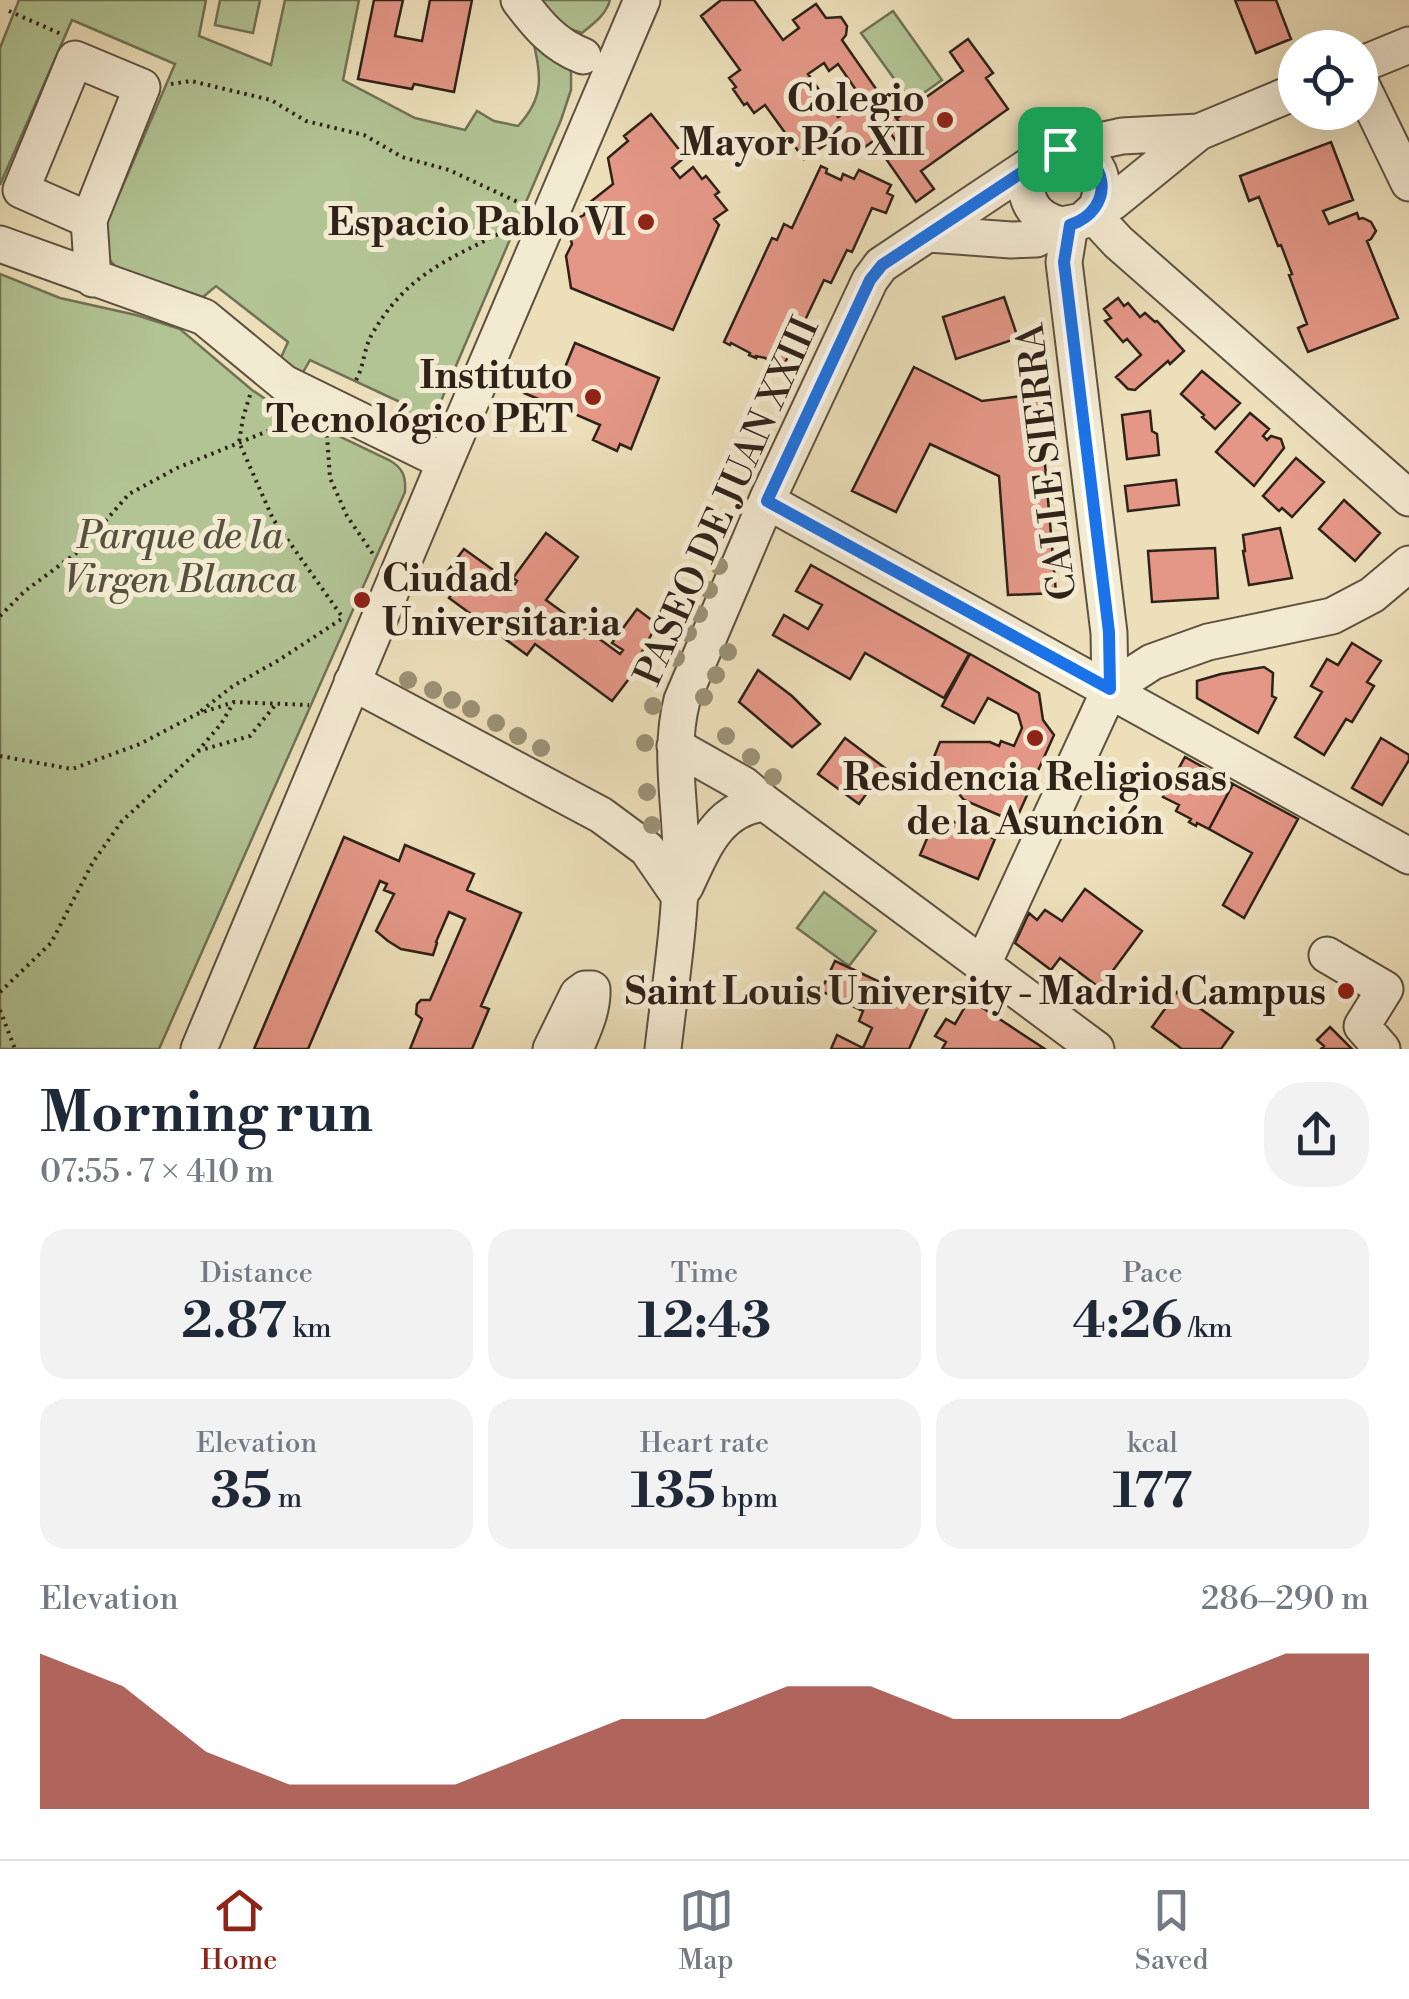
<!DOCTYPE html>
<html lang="en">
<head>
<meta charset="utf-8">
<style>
	:root { --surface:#fff; --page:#f2f2f3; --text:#1f2937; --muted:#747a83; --line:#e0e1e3; --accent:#8f2418 }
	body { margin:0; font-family:"Libre Bodoni",serif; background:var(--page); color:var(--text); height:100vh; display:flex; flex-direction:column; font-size:38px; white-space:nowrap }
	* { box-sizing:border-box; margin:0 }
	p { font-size:32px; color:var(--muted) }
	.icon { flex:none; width:55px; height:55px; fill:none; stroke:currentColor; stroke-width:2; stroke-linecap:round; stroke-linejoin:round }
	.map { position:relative; height:1049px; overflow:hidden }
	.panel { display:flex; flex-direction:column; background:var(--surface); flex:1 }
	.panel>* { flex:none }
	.buttons { position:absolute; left:1278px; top:30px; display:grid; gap:20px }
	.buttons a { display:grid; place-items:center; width:100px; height:100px; border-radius:50%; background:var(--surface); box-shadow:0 10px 40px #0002; font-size:50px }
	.pin { position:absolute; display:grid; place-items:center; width:85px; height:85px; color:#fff; margin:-42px; border-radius:20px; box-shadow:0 5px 15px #0006 }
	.round { display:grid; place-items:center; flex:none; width:105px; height:105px; border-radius:40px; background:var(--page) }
	.summary { display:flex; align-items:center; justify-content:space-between; height:170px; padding:0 40px }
	h1 { font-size:55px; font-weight:700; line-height:75px }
	.figures { display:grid; grid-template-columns:repeat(3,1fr); gap:15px; height:170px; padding:10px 40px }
	.figures div { display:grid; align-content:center; border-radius:25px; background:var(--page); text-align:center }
	.figures b { font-size:50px; font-weight:700 }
	.figures small { font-size:28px; font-weight:400 }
	.figures p { font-size:28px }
	.chart { height:280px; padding:20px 40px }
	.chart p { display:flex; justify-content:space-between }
	.chart svg { width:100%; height:180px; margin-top:10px; fill:var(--accent); opacity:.7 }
	.dock { display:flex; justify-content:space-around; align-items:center; height:140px; border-top:2px solid var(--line); background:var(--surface); font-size:28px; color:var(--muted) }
	.dock a { display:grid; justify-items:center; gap:5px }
	.dock .current { color:var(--accent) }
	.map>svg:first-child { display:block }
	.green { fill:#b2c394; stroke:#707256; stroke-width:2.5 }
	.building { fill:#e49787; stroke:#2f2218; stroke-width:2.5; fill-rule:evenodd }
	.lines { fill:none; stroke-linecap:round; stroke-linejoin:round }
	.minor-casing { stroke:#5e5140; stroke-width:39 }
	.path { stroke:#2f2218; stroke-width:4; stroke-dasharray:2.5 5; stroke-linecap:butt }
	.minor { stroke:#f3ead2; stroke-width:35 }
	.tree { fill:#9a9175 }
	.route-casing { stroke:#fff; stroke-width:20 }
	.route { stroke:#1a73e8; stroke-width:12 }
	.poi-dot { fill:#8f2418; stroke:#f3ead2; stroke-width:4 }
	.labels { text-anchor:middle; stroke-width:10; stroke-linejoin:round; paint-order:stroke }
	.poi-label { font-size:38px; font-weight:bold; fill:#2f2218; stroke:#f3ead2; text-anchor:end }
	.street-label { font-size:38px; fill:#2f2218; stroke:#f3ead2 }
	.park-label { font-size:38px; font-style:italic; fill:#56523d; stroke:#f3ead2 }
</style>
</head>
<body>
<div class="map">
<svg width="1409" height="1049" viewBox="0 0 1409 1049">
	<rect width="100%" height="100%" fill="#ecdfba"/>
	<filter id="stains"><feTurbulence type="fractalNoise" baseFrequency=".002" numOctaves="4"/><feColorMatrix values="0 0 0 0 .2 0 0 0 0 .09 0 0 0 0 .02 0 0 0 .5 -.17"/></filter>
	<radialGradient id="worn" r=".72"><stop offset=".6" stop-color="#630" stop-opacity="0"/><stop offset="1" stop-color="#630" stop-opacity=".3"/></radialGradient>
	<path class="green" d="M19 0H206L199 36 271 65 285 0H359L343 80 415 118 465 130 477 111 494 121 518 126C545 97 541 76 533 40L571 71V90L561 120 432 422 416 427 395 418 400 402 310 360 302 374 279 362 288 342 216 286 203 297 116 267 106 256 100 239 175 64 72 20 0 185V48Z
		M220 0H260L253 33 215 25Z
		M532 0H610C606 15 594 23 582 33L558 25Z
		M893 11 942 80 911 102 861 33Z
		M0 274 60 298 136 315 180 329 252 390 276 406 389 460C403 468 406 476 405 492L159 1049H0Z
		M824 892 876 931 849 966 797 928Z"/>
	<path class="building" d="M374 0H403L395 36 422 41 430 0H472L454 92 414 84 412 89 358 79Z
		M721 0H754L783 40 799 28 793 20 816 4 826 18 841 17 847 26 846 35 842 40 899 122 850 158 836 138 804 159 765 105 754 113 747 103 744 105 733 89 736 87 729 78 740 70 701 16ZM824 63 829 71 838 64 863 100 838 117 808 74Z
		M1235 0H1276L1291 39 1256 53Z
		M968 39 993 73 986 78 1008 109 921 171 934 189 916 202 884 156 899 145 888 130 899 122 897 118 963 71 950 52Z
		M651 114 685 157 672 168 680 178 693 167 702 179 706 176 719 192 715 195 727 210 714 219 719 225 673 330 571 288 566 256 572 244 570 237 578 218 584 215 589 203 613 184 608 158 628 141 624 136Z
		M1331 142 1353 200 1323 211 1329 224 1357 213 1359 219 1363 218 1371 222 1376 231 1371 239 1367 241 1398 318 1308 352 1298 328 1307 324 1289 275 1292 274 1281 245 1278 246 1259 197 1249 201 1240 176Z
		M821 166 827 169 826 173 841 180 843 174 854 179 859 170 891 185 887 193 893 196 886 213 872 208 852 252 847 250 831 283 824 280 782 369 765 358 756 356V358L749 355 750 353 731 343 730 345 724 342 772 238 777 240 784 224 792 228Z
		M1004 297 1018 338 956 359 943 317Z
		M1118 298 1124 306 1128 303 1140 317 1145 313 1155 322 1157 321 1184 351 1170 364 1168 361 1135 390 1128 389 1116 377 1141 355 1127 339 1123 342 1105 321 1111 318 1104 309Z
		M575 343 659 378 631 449 620 444 617 451 593 440 600 425 556 406 557 404 551 401 550 404 524 393 532 376 557 387Z
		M914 367 982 401 1039 394 1056 593 1008 595 999 476 930 444 896 512 852 491Z
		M1202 371 1240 403 1215 429 1202 417 1204 415 1181 394Z
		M1150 411 1152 431 1157 434 1159 455 1127 459 1122 415Z
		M1250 413 1269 429 1263 436 1267 440 1271 436 1281 439 1284 448 1254 486 1216 452Z
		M1296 458 1324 482 1292 517 1282 508 1279 511 1263 496Z
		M1176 480 1179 505 1128 511 1125 486Z
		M1344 500 1380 533 1355 561 1319 529Z
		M1280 528 1292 578 1249 585 1243 551H1245L1243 535Z
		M546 533 578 557 546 600 620 654 623 650 612 643 637 609 657 624 635 665 638 667 612 701 535 644 527 655 449 598 458 586 444 576 464 549 514 585 517 581 513 578Z
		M1215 548 1218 598 1152 602 1148 551Z
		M811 565 969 654 944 698 865 653 850 679 773 635 784 615 808 629 822 605 796 591Z
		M1352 643 1381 661 1367 682 1374 686 1352 722 1346 719 1324 755 1295 737 1322 692 1311 686 1327 659 1338 665Z
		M970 654 1039 693 1043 720 1054 735 1015 822 964 800 932 762 940 742H990L999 746 1001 741 1014 746 1022 728 1018 714 988 698 974 723 942 706Z
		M1264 667 1273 673 1272 696 1276 698 1258 733 1197 698V681L1221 674Z
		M758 670 792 696 820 724 792 747 739 702Z
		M845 738 885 768 859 804 818 774Z
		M1381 738 1409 755V760L1382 805 1352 788Z
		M1185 757 1233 784 1209 829 1197 823 1196 826 1189 822 1191 819 1176 811 1179 805 1163 797Z
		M1233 784 1298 819 1244 918 1223 905 1252 853 1209 829Z
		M937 815 995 839 978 879 920 855Z
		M344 837 399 861 405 845 474 874 467 890 521 913 481 1006 489 1009 472 1049H410L422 1019 416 1014 417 1004 421 1000H430L465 919 449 912 436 942 437 943 433 955 401 949 388 941 376 931 394 894 384 890 387 884 380 881 308 1049H254Z
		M1085 889 1142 931 1100 988 1060 958 1051 970 1015 943 1029 913 1037 920 1045 910 1062 921Z
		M835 961 929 1005 909 1049H831L837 1035 863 1048 872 1028 859 1021 863 1011 821 991Z
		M954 989 1045 1049H942L946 1042 935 1036 946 1019 955 1024 966 1005 951 995Z
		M1177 992 1233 1032 1221 1049H1182L1152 1027Z
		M1330 1027 1352 1049H1321L1324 1046 1317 1040Z"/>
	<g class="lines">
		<defs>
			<path id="minor" d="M519 0C537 24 554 45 583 56
				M1360 65 1409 45
				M1360 82 1409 183
				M1060 149C1095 151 1110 176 1096 208
				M1033 165C1018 194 1032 219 1062 225
				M1092 214 1118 242 1409 498
				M89 220 21 190 75 59 142 87 89 220 93 279
				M929 234 1011 240 1036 239 1062 225 1082 221 1096 208 1113 202 1199 132 1295 92
				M0 244 204 317 284 383 445 462
				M767 501 1409 856
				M352 682 601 815 647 849 680 897
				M1110 689 1152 662 1208 642 1332 616 1372 595 1409 564
				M675 746 744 785 765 803 1096 1049
				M685 887C703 849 717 808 765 803
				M1327 955 1385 989 1362 1026 1382 1049
				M983 964 1110 689 1109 633 1064 262 1070 225
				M199 1049 445 462 642 0
				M551 1049 578 994 585 989H592C593 1010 583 1030 575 1049
				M663 1049C670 987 680 925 681 863 682 808 668 754 682 700L768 498 870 280 881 265 1050 152 1122 136 1199 132"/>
		</defs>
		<use href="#minor" class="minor-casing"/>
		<path class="path" d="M9 11 61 34
			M171 84 191 81 271 100 306 121 364 135 402 157 449 170 522 204
			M356 380C364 366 364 349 371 336 407 272 451 259 512 227
			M250 395 243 418 239 442 273 519 343 618
			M327 435 330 478 347 516 373 554
			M0 616 25 591 79 551 129 494 177 468 295 420
			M201 711 233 686 279 660 343 618
			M198 751 250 736 276 704
			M0 756 72 769 140 744 197 714 234 702 309 705
			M0 992 51 943 93 862 122 821 198 751 221 724 234 702
			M0 1010 15 1049"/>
		<use href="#minor" class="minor"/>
	</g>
	<g class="tree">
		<circle cx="719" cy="566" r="9"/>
		<circle cx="709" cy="590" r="9"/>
		<circle cx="699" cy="614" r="9"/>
		<circle cx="688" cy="633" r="9"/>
		<circle cx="728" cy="652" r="9"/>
		<circle cx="676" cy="658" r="9"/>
		<circle cx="716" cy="675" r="9"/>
		<circle cx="408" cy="680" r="9"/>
		<circle cx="433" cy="690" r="9"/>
		<circle cx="704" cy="697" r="9"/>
		<circle cx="452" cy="700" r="9"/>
		<circle cx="653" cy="706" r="9"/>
		<circle cx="471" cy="709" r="9"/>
		<circle cx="496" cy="723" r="9"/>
		<circle cx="518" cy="736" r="9"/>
		<circle cx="726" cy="736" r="9"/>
		<circle cx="645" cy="743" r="9"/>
		<circle cx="541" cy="748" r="9"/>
		<circle cx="751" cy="757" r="9"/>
		<circle cx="773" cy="777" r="9"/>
		<circle cx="647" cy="792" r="9"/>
		<circle cx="652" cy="825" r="9"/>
	</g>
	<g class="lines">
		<defs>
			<path id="route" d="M1060 149C1110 152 1117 209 1070 225L1064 262 1109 632 1110 689 767 501 870 280 882 265 1033 165 1040 157Z"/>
		</defs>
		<use href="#route" class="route-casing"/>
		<use href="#route" class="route"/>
	</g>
	<g class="poi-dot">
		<circle cx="945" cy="120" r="10"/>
		<circle cx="646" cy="222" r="10"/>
		<circle cx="593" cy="397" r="10"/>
		<circle cx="362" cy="600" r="10"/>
		<circle cx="1035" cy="738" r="10"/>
		<circle cx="1346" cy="991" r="10"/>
	</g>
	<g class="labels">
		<g class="poi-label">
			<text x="925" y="111">Colegio<tspan x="925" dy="44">Mayor Pío XII</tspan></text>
			<text x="626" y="235">Espacio Pablo VI</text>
			<text x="573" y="388">Instituto<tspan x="573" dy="44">Tecnológico PET</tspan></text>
			<text x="382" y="591" text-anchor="start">Ciudad<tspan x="382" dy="44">Universitaria</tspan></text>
			<text x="1035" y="790" text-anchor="middle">Residencia Religiosas<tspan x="1035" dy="44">de la Asunción</tspan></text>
			<text x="1326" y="1004">Saint Louis University - Madrid Campus</text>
		</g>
		<g class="street-label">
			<text transform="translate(1046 462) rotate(-97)" y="13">CALLE SIERRA</text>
			<text transform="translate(726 501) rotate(-66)" y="13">PASEO DE JUAN XXIII</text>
		</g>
		<g class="park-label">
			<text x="180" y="548">Parque de la<tspan x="180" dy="44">Virgen Blanca</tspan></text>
		</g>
	</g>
	<rect width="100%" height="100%" filter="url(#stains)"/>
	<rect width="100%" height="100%" fill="url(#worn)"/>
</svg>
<div class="buttons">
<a><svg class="icon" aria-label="locate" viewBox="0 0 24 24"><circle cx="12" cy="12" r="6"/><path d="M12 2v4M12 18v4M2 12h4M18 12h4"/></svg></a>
</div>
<div class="pin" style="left:1060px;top:149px;background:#1e9e55"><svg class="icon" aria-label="arrive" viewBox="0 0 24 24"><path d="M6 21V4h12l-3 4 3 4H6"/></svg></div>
</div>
<section class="panel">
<div class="summary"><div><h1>Morning run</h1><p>07:55 · 7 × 410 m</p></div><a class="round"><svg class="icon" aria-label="share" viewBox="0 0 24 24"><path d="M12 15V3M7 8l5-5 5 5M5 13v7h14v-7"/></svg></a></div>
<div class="figures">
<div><p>Distance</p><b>2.87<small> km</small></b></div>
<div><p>Time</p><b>12:43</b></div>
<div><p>Pace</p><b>4:26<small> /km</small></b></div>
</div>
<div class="figures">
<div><p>Elevation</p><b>35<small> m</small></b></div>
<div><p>Heart rate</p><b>135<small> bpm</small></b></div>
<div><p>kcal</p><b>177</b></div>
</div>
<div class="chart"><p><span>Elevation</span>286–290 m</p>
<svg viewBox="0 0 160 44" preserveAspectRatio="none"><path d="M0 44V6L10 14L20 30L30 38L40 38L50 38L60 30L70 22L80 22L90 14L100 14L110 22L120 22L130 22L140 14L150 6L160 6V44z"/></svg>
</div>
</section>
<nav class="dock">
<a class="current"><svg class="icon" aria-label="home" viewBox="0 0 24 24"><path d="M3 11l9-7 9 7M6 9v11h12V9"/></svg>Home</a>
<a><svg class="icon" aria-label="map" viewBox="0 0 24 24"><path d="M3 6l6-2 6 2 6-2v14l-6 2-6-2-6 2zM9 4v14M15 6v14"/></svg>Map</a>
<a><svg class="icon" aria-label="saved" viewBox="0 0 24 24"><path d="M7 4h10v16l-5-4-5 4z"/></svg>Saved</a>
</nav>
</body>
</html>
